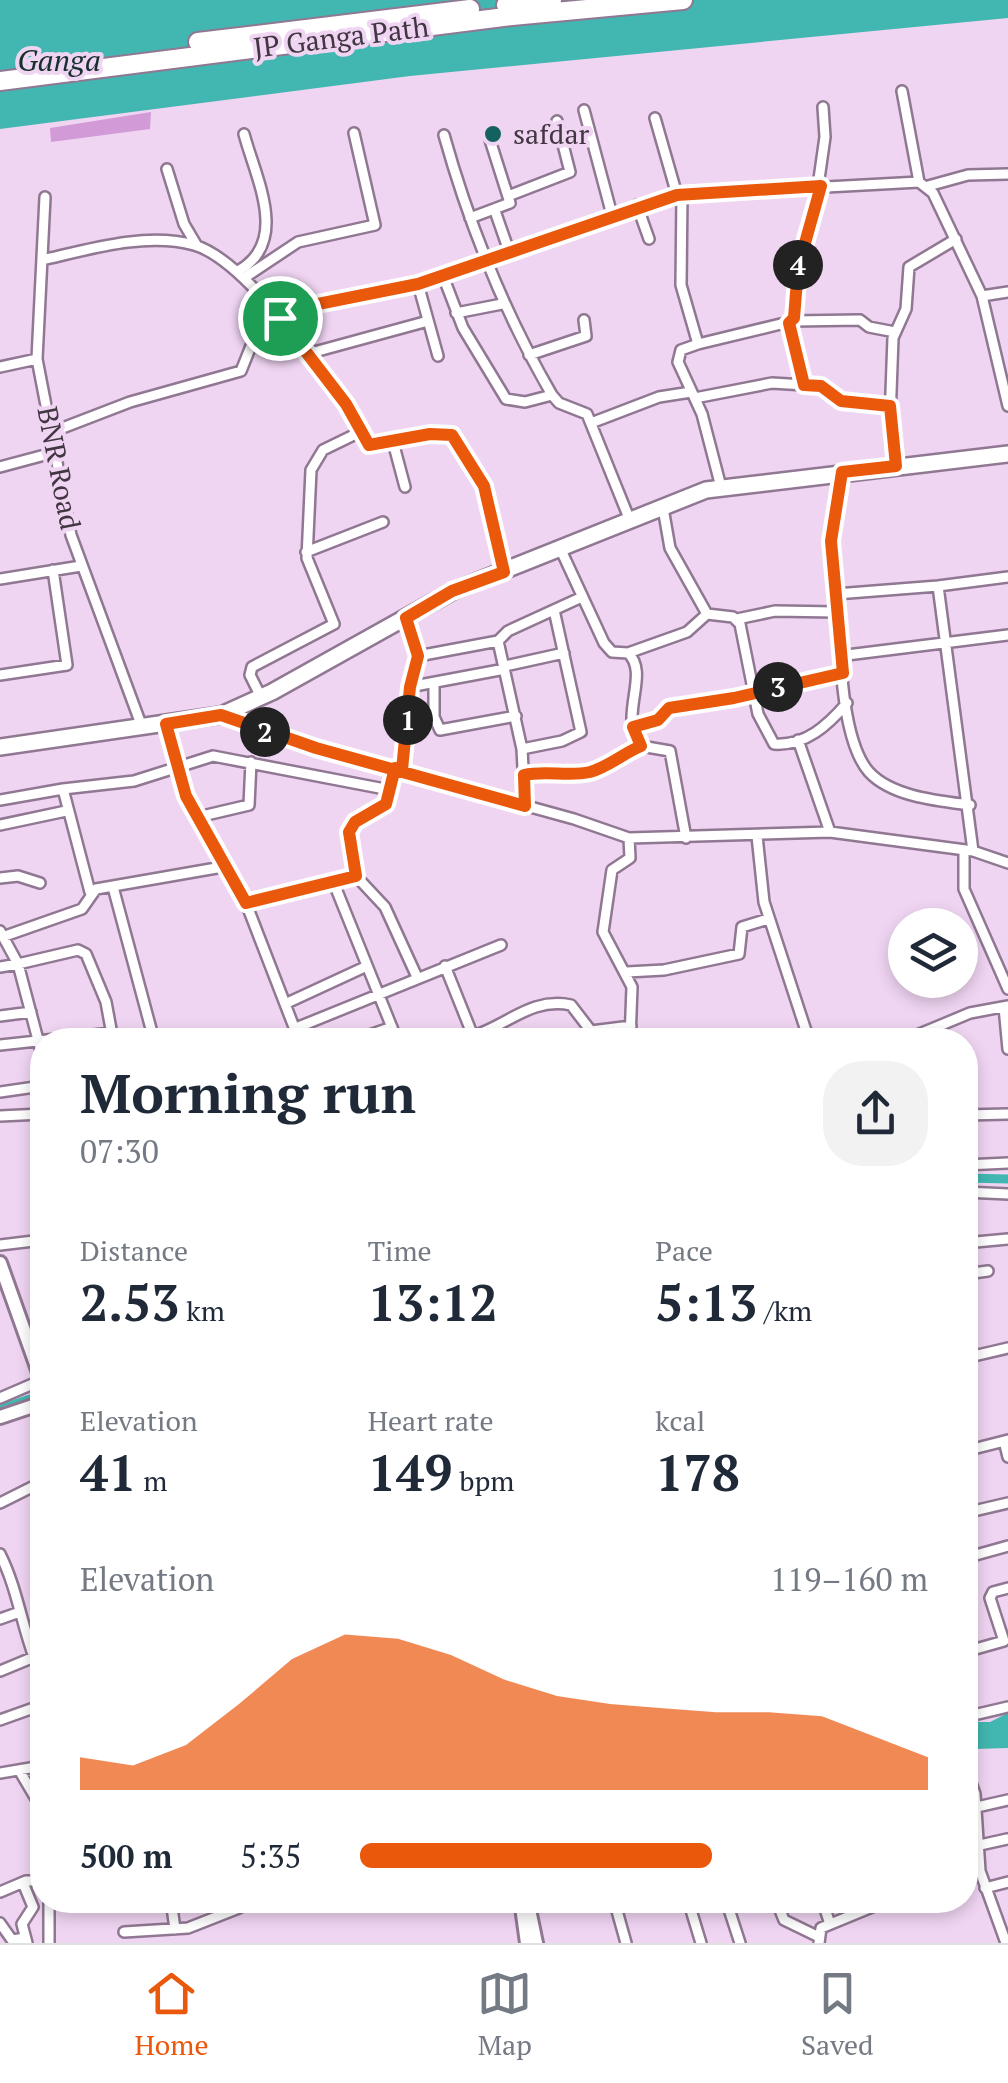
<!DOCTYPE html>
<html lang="en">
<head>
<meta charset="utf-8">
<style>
	:root { --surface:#fff; --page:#f2f2f3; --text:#1f2937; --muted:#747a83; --line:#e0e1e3; --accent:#ea580c }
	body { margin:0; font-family:"PT Serif",serif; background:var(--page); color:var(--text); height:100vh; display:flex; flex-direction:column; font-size:38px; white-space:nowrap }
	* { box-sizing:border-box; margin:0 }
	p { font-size:32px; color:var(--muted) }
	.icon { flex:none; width:55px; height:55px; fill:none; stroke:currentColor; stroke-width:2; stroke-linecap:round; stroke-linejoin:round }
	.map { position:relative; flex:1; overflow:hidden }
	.sheet { position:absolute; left:30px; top:1028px; width:948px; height:885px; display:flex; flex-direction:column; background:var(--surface); border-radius:40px; box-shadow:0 5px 15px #0003 }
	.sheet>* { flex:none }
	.fabs { position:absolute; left:888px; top:908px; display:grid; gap:20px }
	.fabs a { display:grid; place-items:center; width:90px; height:90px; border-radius:50%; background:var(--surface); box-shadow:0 5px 15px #0003; font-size:50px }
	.pin { position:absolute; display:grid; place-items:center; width:85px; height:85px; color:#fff; margin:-42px; border:5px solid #fff; border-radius:50%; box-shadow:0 2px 10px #0007 }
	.km { position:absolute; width:50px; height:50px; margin:-25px; border-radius:50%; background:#222; color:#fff; font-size:28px; line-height:50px; text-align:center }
	.round { display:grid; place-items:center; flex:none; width:105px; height:105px; border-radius:40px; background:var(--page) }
	.summary { display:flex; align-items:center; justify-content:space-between; height:170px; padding:0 50px }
	h1 { font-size:55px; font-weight:700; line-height:75px }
	.metrics { display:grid; grid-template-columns:repeat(3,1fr); gap:15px; height:170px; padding:10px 50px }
	.metrics div { display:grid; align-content:center }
	.metrics b { font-size:50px; font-weight:700 }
	.metrics small { font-size:28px; font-weight:400 }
	.metrics p { font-size:28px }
	.chart { height:280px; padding:20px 50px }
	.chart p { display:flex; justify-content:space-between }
	.chart svg { width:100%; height:180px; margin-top:10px; fill:var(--accent); opacity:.7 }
	ul { padding:0 50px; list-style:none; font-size:32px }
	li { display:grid; grid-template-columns:160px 120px 1fr; align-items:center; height:75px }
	li i { height:25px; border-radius:12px; background:var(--accent) }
	.menu { display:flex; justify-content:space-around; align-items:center; height:140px; border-top:2px solid var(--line); background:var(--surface); font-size:28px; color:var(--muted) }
	.menu a { display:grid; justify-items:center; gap:5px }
	.menu .selected { color:var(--accent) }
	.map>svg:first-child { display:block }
	.green { fill:#d29ad6 }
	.water { fill:#42b7b1 }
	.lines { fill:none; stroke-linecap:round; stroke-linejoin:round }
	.canal { stroke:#42b7b1; stroke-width:9 }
	.street-casing { stroke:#907792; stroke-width:14 }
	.secondary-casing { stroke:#907792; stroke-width:18 }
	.primary-casing { stroke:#907792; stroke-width:20 }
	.highway-casing { stroke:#907792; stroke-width:22 }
	.street { stroke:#fff; stroke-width:9 }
	.secondary { stroke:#fff; stroke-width:12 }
	.primary { stroke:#fff; stroke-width:15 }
	.highway { stroke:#fff; stroke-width:18 }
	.route-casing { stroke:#fff; stroke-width:20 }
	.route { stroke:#ea580c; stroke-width:12 }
	.poi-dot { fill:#13625f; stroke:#f0d5f3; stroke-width:4 }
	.labels { text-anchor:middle; stroke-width:8; stroke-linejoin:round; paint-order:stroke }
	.street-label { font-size:28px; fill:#413642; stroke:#f0d5f3 }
	.poi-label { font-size:28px; fill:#413642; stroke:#f0d5f3; text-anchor:start }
	.water-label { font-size:30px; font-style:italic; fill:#17302e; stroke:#f0d5f3 }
</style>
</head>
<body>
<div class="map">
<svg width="1008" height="1943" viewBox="0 0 1008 1943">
	<rect width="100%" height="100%" fill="#f0d5f3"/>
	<path class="green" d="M151 112 150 129 51 142 50 128Z"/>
	<path class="water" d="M0 0H1008V18L410 76 0 129Z
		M1008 1713V1748L976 1749 968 1731 972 1722H990Z"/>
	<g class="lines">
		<path class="canal" d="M965 1178 1008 1179
			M0 1409 42 1395"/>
		<defs>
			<path id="street" d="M902 91 919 182
				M584 110 612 215
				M655 118 677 195
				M444 135C470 228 504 312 552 395L559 403 587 414 629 518
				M167 169 184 224 197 246
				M818 186 825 137 823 107
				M928 186 968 175 1008 174
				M682 194 681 285 698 344 681 350 678 362 702 414 721 487
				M508 196 570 172 557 121
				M45 197 37 359 71 535 142 727
				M637 205 649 239
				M495 211 510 254
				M470 218 510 203 490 140
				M42 260C90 249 146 232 194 245 244 259 316 363 347 405 356 418 359 433 369 445L430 434 451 435 484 486 504 572
				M238 271C290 242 256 179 244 134
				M443 276 463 328 506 399 525 402 552 395
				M244 278 298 242 375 225 354 133
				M418 284 438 356
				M982 296 1008 292
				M456 313 502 304
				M793 321 860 320 869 327 895 332
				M789 323 804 385
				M698 344 793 321 798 268 821 186
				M307 354 428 321
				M529 355 586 336 584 320
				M0 367 37 359
				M695 398 772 383 821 386 841 401 890 406
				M591 423 659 397 691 392
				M52 432 130 402 241 371 257 331 280 318 318 305 418 284 677 195 919 182 933 193 982 296 1008 406
				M393 442 405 487
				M897 466 890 419 893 338 906 309 909 267 956 239
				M0 467 56 452
				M843 472C841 495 832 517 831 540 830 553 834 565 836 578 840 625 837 736 869 772 892 797 939 801 970 805
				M663 508 670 548 707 614 733 617 740 624 758 714 774 744C806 746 828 725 847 703
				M560 548 604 643 612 652 628 653C651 674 617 717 641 746L670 751 686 838
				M306 552 383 522
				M0 579 81 566
				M938 586 1008 577
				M836 594 938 586 973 851
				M737 619 775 611 836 612
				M628 653 687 632 707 614
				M418 656 498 641
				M839 656 1008 635
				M505 666 564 653
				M0 675 67 665 53 570
				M434 684V717L440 730 516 716
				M409 687 505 669
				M261 697 250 675 252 667 334 624 307 558 311 470 323 450 360 432
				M223 716 316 748 574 819 629 838 830 832 973 851 1008 863
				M166 724 186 796 246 903 299 1040
				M633 727 658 720 669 708 734 698 843 673
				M798 740 830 832
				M522 749 562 741 581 732 554 610
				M402 770 409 687 418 656 407 618
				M524 775 589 772 641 746
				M63 789 134 781 213 756 390 790
				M0 800 63 789 90 892
				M525 806 522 749 498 641 508 631 582 597
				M198 817 249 805 251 762
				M0 825 66 811
				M757 836 764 902 809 1040
				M629 838 630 858 612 870 603 932 632 987 630 1040
				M964 850V889L1008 989
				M356 876C339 820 350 833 386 804L395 768
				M0 878 18 876 40 883
				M333 881 397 1040
				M113 887 154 1040
				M246 903 356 876 385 907 417 977
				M0 931 18 964 78 950 86 954 106 1002 113 1040
				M5 936 82 909 96 889 228 866
				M445 966 473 1036
				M0 967 18 964 42 1055
				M627 972 664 970 739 954 742 927 768 919
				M287 1003 367 966
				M1004 1007 1008 1049
				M0 1016 31 1012
				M296 1028 501 945
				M355 1040 392 1027
				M440 1040C451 1037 462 1039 473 1036 508 1025 531 997 571 1005L591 1031 631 1026
				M905 1040 970 1013 1008 1006
				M0 1045 111 1033
				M0 1092 42 1086
				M965 1115 1008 1114
				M0 1116 42 1114
				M965 1165 1008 1163
				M965 1192 1008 1194
				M965 1243 1008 1239
				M0 1245 42 1240
				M965 1274 988 1271
				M965 1358 1008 1348
				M0 1398 42 1380
				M1004 1441 1008 1457
				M965 1451 1008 1440
				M0 1503 32 1487
				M965 1513 1008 1503
				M0 1554C17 1588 21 1622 34 1657L0 1671
				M965 1558 1008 1546
				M0 1619 17 1613
				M965 1652 1004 1641 990 1598 993 1592 1008 1588
				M965 1717 1008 1707
				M0 1720 42 1705
				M965 1765 975 1794 980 1871 1006 1943
				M19 1770 42 1809
				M0 1773 42 1766
				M977 1807 1008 1800
				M980 1845 1007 1839
				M965 1869 979 1864
				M23 1883 33 1907 22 1924 27 1943
				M985 1888 1008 1882
				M0 1892 26 1881H42
				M49 1900V1943
				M171 1900 175 1929
				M614 1900 626 1943
				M688 1900 701 1943
				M726 1900 740 1943
				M776 1900 784 1920 817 1936
				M822 1900 830 1924
				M0 1923 12 1940 25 1938
				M124 1932 188 1928 239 1908 243 1900
				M819 1943 821 1928 889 1900"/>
			<path id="secondary" d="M0 1263 42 1381
				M0 1417 42 1403
				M521 1900 527 1943
				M527 1900 536 1943"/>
			<path id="primary" d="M0 747 221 715 272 692 453 591 706 490 1008 454"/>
			<path id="highway" d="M506 5 552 0
				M198 42 470 9
				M0 81 512 16 683 0"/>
		</defs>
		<use href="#street" class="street-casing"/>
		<use href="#secondary" class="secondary-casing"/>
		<use href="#primary" class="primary-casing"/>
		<use href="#highway" class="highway-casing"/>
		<use href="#street" class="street"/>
		<use href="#secondary" class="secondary"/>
		<use href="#primary" class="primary"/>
		<use href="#highway" class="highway"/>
	</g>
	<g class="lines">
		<defs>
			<path id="route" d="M280 318 346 404 369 445 430 434 452 435 484 486 504 572 452 591 406 618 418 656 410 687 402 770 395 768 386 804 355 822 349 832 356 876 246 903 186 796 166 724 221 715 316 748 525 806 524 775C546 770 568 777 590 772 608 767 624 753 641 746L633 727 658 720 669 708 734 698 843 673 831 541 842 472 896 466 890 406 841 401 821 386 804 385 789 323 794 318 798 268 821 186 677 195 418 284 318 304 280 318"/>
		</defs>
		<use href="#route" class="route-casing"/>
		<use href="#route" class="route"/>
	</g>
	<circle class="poi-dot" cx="493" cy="134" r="10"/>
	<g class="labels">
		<g class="street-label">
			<text transform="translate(341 37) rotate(-7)" y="10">JP Ganga Path</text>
			<text transform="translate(59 468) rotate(79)" y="10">BNR Road</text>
		</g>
		<g class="poi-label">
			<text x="513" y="144">safdar</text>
		</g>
		<g class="water-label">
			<text x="59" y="71">Ganga</text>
		</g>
	</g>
</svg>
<div class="fabs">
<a><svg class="icon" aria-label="layers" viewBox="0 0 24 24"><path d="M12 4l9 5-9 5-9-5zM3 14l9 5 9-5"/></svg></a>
</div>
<div class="pin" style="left:280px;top:318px;background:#1e9e55"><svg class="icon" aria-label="arrive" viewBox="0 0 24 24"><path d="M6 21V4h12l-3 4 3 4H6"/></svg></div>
<b class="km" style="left:408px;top:720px">1</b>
<b class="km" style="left:265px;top:732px">2</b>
<b class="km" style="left:778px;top:687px">3</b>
<b class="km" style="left:798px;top:265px">4</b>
<section class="sheet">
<div class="summary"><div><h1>Morning run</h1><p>07:30</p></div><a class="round"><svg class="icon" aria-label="share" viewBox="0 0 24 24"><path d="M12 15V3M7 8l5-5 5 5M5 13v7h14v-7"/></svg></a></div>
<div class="metrics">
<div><p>Distance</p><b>2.53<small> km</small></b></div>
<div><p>Time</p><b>13:12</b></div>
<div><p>Pace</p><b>5:13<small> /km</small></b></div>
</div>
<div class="metrics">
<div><p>Elevation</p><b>41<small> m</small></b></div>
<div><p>Heart rate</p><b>149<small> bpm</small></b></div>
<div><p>kcal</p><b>178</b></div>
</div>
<div class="chart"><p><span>Elevation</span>119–160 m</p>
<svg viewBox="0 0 160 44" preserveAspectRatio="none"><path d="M0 44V36L10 38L20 33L30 23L40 12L50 6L60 7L70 11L80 17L90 21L100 23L110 24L120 25L130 25L140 26L150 31L160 36V44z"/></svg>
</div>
<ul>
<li><b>500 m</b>5:35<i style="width:62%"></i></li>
</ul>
</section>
</div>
<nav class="menu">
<a class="selected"><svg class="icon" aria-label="home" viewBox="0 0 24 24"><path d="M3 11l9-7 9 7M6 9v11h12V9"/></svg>Home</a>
<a><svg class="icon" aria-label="map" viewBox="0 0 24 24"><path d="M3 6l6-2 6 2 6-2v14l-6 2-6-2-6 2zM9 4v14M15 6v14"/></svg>Map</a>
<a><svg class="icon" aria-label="saved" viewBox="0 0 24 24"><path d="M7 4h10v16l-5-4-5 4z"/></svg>Saved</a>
</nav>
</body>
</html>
